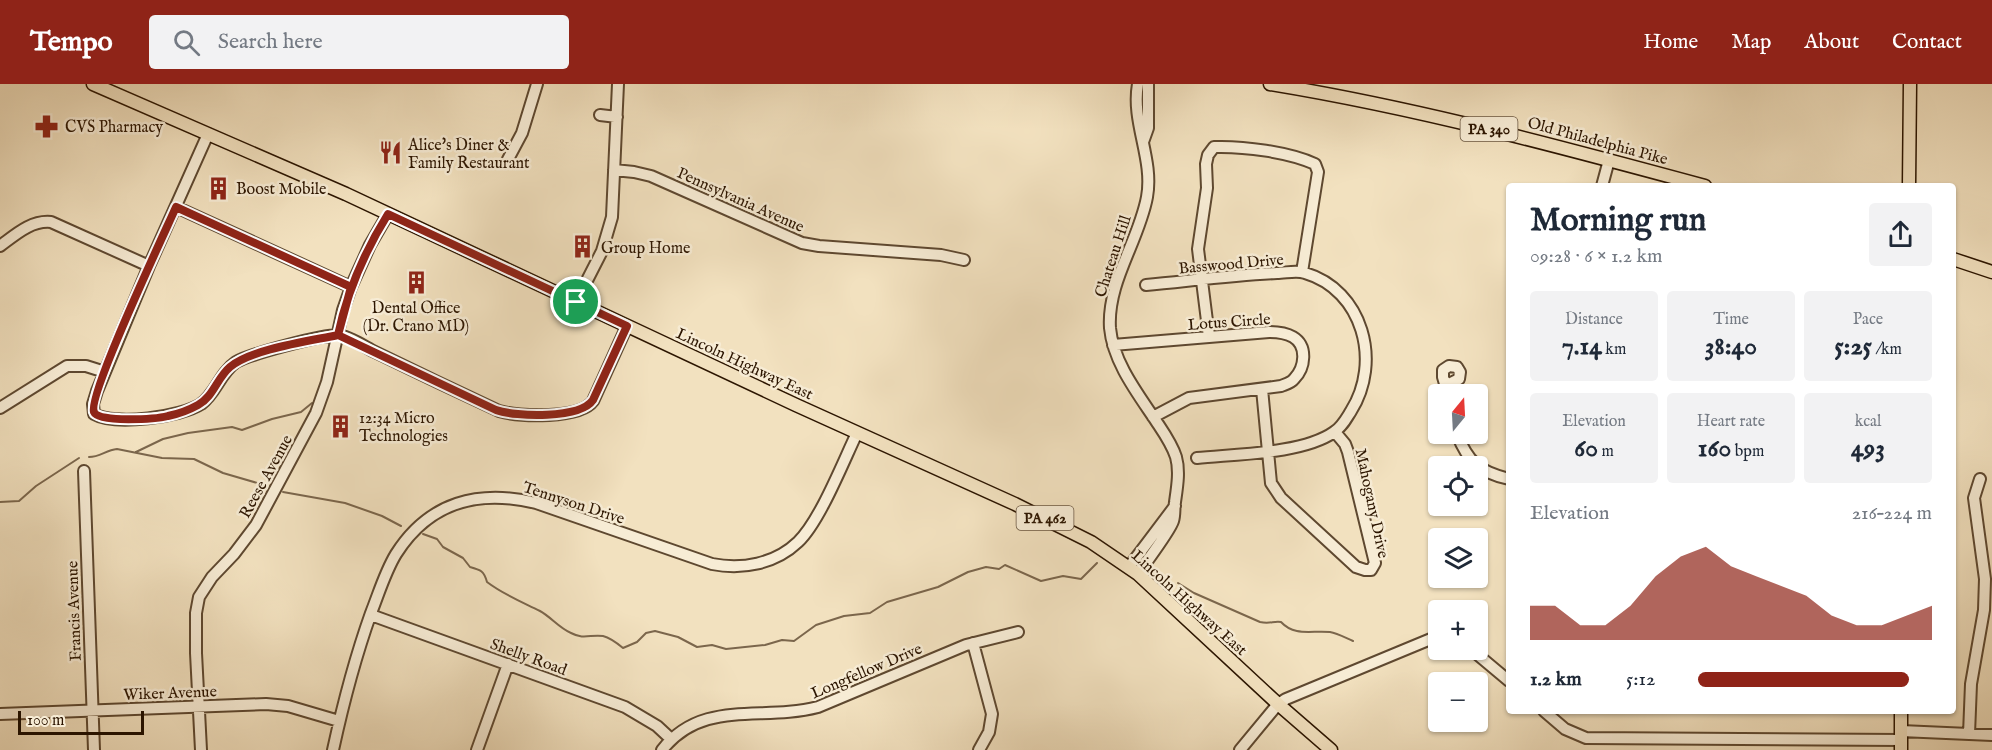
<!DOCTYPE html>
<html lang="en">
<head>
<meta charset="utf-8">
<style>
	:root { --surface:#fff; --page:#f2f2f3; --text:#1f2937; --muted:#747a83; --accent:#8f2418 }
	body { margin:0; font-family:"IM FELL English",serif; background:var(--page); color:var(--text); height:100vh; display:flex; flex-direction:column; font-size:22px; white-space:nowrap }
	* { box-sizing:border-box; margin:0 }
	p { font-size:20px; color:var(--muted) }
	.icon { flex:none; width:33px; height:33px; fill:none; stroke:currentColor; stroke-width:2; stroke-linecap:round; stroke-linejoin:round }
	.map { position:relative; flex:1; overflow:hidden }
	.drawer { position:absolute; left:1506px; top:99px; width:450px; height:531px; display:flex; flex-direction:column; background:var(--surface); border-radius:6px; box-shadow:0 2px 4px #0004 }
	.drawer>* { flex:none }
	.needle { width:39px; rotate:18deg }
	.buttons { position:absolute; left:1428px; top:300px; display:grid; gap:12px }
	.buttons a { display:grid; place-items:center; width:60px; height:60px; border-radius:6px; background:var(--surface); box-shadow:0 2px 4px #0004; font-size:30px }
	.scale { position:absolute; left:18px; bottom:15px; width:126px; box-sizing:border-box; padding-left:6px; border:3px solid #2c1500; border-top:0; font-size:16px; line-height:21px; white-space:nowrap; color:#2c1500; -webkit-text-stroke:4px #f7ecd5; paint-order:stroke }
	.pin { position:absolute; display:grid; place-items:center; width:51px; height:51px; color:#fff; margin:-26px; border:3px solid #fff; border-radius:50%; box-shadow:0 2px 6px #0007 }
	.round { display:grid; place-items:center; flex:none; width:63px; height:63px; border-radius:6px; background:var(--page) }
	.summary { display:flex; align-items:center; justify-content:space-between; height:102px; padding:0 24px }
	h1 { font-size:33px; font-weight:700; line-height:45px }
	.stats { display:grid; grid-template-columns:repeat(3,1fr); gap:9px; height:102px; padding:6px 24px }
	.stats div { display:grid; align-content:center; border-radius:6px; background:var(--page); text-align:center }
	.stats b { font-size:26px; font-weight:700 }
	.stats small { font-size:16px; font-weight:400 }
	.stats p { font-size:16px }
	.chart { height:168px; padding:12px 24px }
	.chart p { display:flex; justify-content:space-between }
	.chart svg { width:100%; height:108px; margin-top:6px; fill:var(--accent); opacity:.7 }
	ul { padding:0 24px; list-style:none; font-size:20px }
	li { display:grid; grid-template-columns:96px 72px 1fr; align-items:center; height:45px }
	li i { height:15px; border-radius:8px; background:var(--accent) }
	header { display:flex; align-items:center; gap:36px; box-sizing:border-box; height:84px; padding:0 30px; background:var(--accent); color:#fff }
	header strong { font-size:28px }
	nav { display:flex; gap:33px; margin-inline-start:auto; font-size:21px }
	.search { width:420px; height:54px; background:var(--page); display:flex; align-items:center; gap:15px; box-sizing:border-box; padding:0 21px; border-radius:6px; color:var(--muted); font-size:22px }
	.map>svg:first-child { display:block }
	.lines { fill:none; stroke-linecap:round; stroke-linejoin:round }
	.stream { stroke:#7b664c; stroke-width:2 }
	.minor-casing { stroke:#5e4830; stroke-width:14 }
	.major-casing { stroke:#2c1500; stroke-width:15 }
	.minor { stroke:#f7ecd5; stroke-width:10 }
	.major { stroke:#f2e1bf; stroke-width:12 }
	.route-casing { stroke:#fff; stroke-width:12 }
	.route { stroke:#8f2418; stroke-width:8 }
	.labels { text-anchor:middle; stroke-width:5; stroke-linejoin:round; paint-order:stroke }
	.shield { fill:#f7ecd5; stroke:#695640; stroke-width:1.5 }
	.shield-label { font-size:15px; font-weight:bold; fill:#2c1500 }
	.poi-label { font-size:16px; fill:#2c1500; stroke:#f7ecd5; text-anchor:start }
	.street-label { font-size:16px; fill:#2c1500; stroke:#f7ecd5 }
</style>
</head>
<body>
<header>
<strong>Tempo</strong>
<div class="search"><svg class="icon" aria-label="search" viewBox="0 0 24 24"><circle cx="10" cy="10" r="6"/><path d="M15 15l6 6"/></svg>Search here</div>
<nav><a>Home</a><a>Map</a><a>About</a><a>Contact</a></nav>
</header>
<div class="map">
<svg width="1992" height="666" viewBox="0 0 1992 666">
	<rect width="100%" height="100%" fill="#f2e1bf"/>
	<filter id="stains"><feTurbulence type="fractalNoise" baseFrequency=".00333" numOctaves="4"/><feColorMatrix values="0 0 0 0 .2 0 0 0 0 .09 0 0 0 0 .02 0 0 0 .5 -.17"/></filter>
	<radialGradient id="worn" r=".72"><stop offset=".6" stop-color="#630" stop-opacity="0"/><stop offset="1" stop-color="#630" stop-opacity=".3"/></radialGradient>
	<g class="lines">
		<path class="stream" d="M136 368 163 355 188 349 232 343 242 346 272 335 301 328 312 319
			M89 373C100 373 106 366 117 365L162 374 194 375 223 389 264 401
			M283 408 345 419 382 432 401 442
			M0 418 19 417 36 402 79 374
			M423 450 437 455 443 463 463 474 470 483C481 486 484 487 487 498 504 511 522 518 540 527 551 533 559 544 571 549 584 556 591 550 603 552 611 554 617 559 623 564L637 558 646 549 655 547 678 553 697 563 712 561 726 565 765 561 782 556 794 557 816 541 844 532 870 529 887 518 938 503 968 488 986 483 999 485 1005 481 1041 497 1063 492 1081 495 1097 479
			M1178 499 1194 509 1260 538C1270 540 1273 537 1281 538 1295 553 1312 546 1330 548 1337 549 1346 554 1353 557"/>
		<defs>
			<path id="minor" d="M1138 0C1131 38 1154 75 1147 113 1139 157 1107 198 1110 244 1113 278 1138 310 1156 337 1164 349 1172 360 1176 373 1180 387 1177 404 1175 418 1174 424 1175 431 1173 437 1170 447 1146 478 1138 490
				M600 31 617 33
				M208 50 149 182 97 307 93 320 94 330C115 342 181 333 201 320 216 309 220 289 236 278 250 270 321 251 338 251 349 252 365 263 375 268 416 288 458 308 499 327 520 333 580 335 593 317L627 242
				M1143 58 1148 44V0
				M506 79 522 49 537 0
				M614 86 634 88 651 92 802 159 819 162 941 171 964 176
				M1602 102 1609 76
				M176 123 351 203
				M0 162C15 151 31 136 51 138L149 182
				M1146 201C1189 197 1233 191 1277 189 1286 189 1297 186 1305 189 1363 206 1382 278 1351 327 1346 335 1342 343 1334 348 1303 370 1235 370 1197 374
				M576 218 602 167 612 133 618 0
				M1209 253 1198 165 1207 104 1206 80 1208 71 1214 63C1243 62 1289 68 1315 80L1318 88 1302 188
				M1113 261 1269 248C1276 248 1286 249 1293 253 1308 262 1305 284 1294 295 1291 299 1286 300 1281 302L1189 314 1153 333
				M1445 302 1459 295 1460 288 1457 283 1449 282 1443 286V293L1448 310
				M1262 305 1271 399 1281 414 1356 483 1365 486H1371L1375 479 1348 368 1345 360 1335 348
				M0 324 67 282H86L105 288
				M1457 350C1468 378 1479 388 1509 395
				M84 387 94 666
				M1129 483 1175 422
				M371 531 625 623 657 642 671 655
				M973 559 992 630 989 648 979 666
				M1472 566 1509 597
				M1544 627 1565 645 1586 654 1901 656
				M0 630 266 620 288 622 339 637
				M1901 647 1992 651
				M1969 650 1971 600 1984 526 1985 495 1974 414 1980 395
				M201 666 196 569V529L199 513 212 493 234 470 256 441 316 329 327 298 343 226 351 203 370 161 388 130
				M333 666C343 620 355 574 371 529 379 509 385 488 396 470 429 418 479 405 536 419L712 480C742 486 775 480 798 458 820 437 843 378 857 349
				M477 666 508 580
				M662 666C703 614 761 638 818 623L966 561 1018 548
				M1240 666 1278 620 1286 615 1438 552"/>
			<path id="major" d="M93 0 346 110 796 321 1015 420 1091 458 1138 490 1278 620 1331 666
				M1270 0C1417 24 1561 63 1705 102
				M1909 102 1910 0
				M1953 175 1992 188
				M1901 666V627"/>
		</defs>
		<use href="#minor" class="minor-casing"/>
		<use href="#major" class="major-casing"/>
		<use href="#minor" class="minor"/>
		<use href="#major" class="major"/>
	</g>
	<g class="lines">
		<defs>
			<path id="route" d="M576 218 388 130C365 167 347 208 338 251 310 257 251 265 230 283 217 294 213 313 198 321 189 326 178 330 168 332 157 335 98 339 94 328 87 313 165 148 176 123L351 203 338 251 496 326C516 333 580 335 593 316L627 242 576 218"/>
		</defs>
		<use href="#route" class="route-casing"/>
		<use href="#route" class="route"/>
	</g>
	<defs>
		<symbol id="pharmacy-bare" viewBox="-9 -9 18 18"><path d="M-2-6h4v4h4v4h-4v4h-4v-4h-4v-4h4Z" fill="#8f2418" stroke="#f7ecd5" stroke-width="2.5" paint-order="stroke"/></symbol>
		<symbol id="restaurant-bare" viewBox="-9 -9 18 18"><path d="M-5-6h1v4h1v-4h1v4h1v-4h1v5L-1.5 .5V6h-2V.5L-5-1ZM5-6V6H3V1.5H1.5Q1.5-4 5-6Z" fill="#8f2418" stroke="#f7ecd5" stroke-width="2.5" paint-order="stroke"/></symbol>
		<symbol id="building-bare" viewBox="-9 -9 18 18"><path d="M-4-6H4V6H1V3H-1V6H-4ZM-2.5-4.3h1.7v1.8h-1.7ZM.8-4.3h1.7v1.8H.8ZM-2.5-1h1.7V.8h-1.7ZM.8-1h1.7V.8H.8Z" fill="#8f2418" stroke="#f7ecd5" stroke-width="2.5" paint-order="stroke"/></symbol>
	</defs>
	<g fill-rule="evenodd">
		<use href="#pharmacy-bare" x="30" y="26" width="33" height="33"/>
		<use href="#restaurant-bare" x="374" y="52" width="33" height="33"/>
		<use href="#building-bare" x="202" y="88" width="33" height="33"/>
		<use href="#building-bare" x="566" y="146" width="33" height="33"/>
		<use href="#building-bare" x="400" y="182" width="33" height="33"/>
		<use href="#building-bare" x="324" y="326" width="33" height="33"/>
	</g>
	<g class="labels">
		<g class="shield">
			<rect x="1460.5" y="33" width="57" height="24" rx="4.5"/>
			<rect x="1016.5" y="422" width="57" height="24" rx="4.5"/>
		</g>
		<g class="shield-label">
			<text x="1489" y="50">PA 340</text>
			<text x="1045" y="439">PA 462</text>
		</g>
		<g class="poi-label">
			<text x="65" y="48">CVS Pharmacy</text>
			<text x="408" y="66">Alice's Diner &amp;<tspan x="408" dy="18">Family Restaurant</tspan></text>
			<text x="236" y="110">Boost Mobile</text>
			<text x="601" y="169">Group Home</text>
			<text x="416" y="229" text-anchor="middle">Dental Office<tspan x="416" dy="18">(Dr. Crano MD)</tspan></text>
			<text x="359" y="339">12:34 Micro<tspan x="359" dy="18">Technologies</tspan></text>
		</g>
		<g class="street-label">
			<text transform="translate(1598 56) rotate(15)" y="6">Old Philadelphia Pike</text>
			<text transform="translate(741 115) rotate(24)" y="6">Pennsylvania Avenue</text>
			<text transform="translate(1112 172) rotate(-72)" y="6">Chateau Hill</text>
			<text transform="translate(1231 179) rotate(-5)" y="6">Basswood Drive</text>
			<text transform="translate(1229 237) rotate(-4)" y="6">Lotus Circle</text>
			<text transform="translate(745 279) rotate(25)" y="6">Lincoln Highway East</text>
			<text transform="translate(265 392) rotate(-61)" y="6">Reese Avenue</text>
			<text transform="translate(574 418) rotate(18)" y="6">Tennyson Drive</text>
			<text transform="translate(1373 419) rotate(78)" y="6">Mahogany Drive</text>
			<text transform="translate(1190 518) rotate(42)" y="6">Lincoln Highway East</text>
			<text transform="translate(73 527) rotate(-92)" y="6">Francis Avenue</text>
			<text transform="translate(529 572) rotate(20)" y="6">Shelly Road</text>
			<text transform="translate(866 586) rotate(-23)" y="6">Longfellow Drive</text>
			<text transform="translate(170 608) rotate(-2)" y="6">Wiker Avenue</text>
		</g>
	</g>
	<rect width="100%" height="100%" filter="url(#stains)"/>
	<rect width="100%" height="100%" fill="url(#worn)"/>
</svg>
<div class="buttons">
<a><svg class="needle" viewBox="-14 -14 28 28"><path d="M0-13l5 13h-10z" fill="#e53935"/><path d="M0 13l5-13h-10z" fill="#747a83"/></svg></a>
<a><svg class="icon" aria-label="locate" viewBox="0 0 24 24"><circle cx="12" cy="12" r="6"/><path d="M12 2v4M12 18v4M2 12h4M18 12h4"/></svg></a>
<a><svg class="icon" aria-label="layers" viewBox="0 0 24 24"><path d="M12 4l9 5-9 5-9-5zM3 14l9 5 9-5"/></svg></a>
<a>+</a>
<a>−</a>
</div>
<div class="scale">100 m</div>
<div class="pin" style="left:576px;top:218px;background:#1e9e55"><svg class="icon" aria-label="arrive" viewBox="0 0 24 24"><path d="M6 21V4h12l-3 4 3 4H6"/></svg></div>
<section class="drawer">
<div class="summary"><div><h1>Morning run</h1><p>09:28 · 6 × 1.2 km</p></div><a class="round"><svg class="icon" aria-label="share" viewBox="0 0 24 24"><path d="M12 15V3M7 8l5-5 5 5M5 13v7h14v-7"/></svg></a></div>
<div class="stats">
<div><p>Distance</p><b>7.14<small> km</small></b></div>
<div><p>Time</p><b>38:40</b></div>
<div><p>Pace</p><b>5:25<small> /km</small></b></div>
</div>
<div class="stats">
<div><p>Elevation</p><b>60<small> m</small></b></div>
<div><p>Heart rate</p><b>160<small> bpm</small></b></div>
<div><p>kcal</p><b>493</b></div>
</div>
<div class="chart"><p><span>Elevation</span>216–224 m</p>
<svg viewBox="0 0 160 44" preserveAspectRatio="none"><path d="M0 44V30L10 30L20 38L30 38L40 30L50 18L60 10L70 6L80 14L90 18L100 22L110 26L120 34L130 38L140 38L150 34L160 30V44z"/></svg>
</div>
<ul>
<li><b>1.2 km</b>5:12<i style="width:90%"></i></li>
</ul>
</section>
</div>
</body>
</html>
